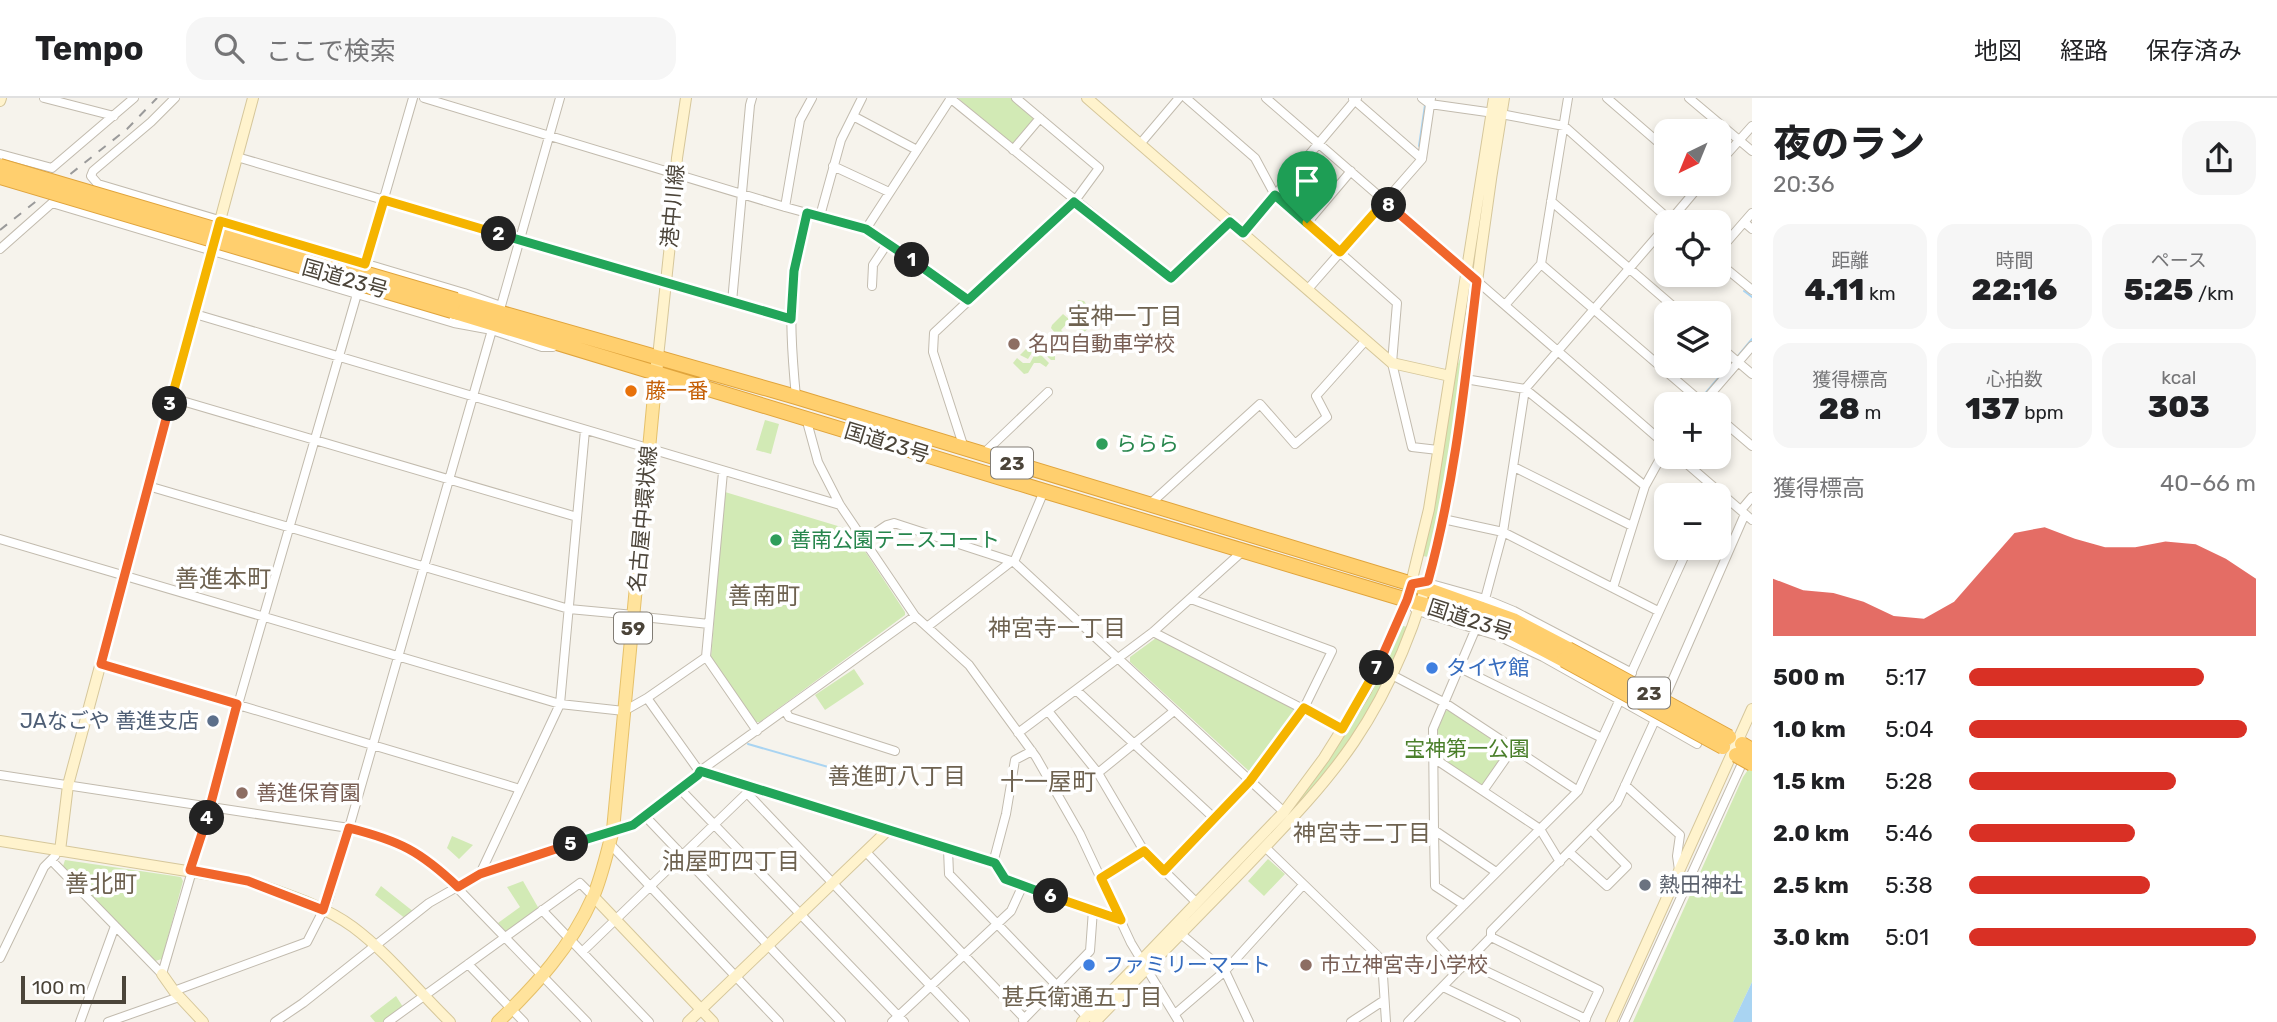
<!DOCTYPE html>
<html lang="ja">
<head>
<meta charset="utf-8">
<style>
	:root { --surface:#fff; --page:#f6f6f6; --text:#202124; --muted:#757577; --line:#e0e0e0; --accent:#d93025 }
	body { margin:0; font-family:Rubik,"Noto Sans JP",sans-serif; background:var(--page); color:var(--text); height:100vh; display:flex; flex-direction:column; font-size:26px; white-space:nowrap }
	* { box-sizing:border-box; margin:0 }
	p { font-size:23px; color:var(--muted) }
	.icon { flex:none; width:38px; height:38px; fill:none; stroke:currentColor; stroke-width:2; stroke-linecap:round; stroke-linejoin:round }
	.map { position:relative; flex:1; overflow:hidden }
	.panel { display:flex; flex-direction:column; background:var(--surface); width:525px }
	.panel>* { flex:none }
	.needle { width:46px; rotate:223deg }
	.tools { position:absolute; left:1654px; top:21px; display:grid; gap:14px }
	.tools a { display:grid; place-items:center; width:77px; height:77px; border-radius:14px; background:var(--surface); box-shadow:0 4px 10px #0003; font-size:35px }
	.scale { position:absolute; left:21px; bottom:18px; width:105px; box-sizing:border-box; padding-left:7px; border:4px solid #4b4439; border-top:0; font-size:19px; line-height:24px; white-space:nowrap; color:#4b4439; -webkit-text-stroke:5px #fff; paint-order:stroke }
	.pin { position:absolute; display:grid; place-items:center; width:60px; height:60px; color:#fff; margin:-72px -30px; border-radius:50% 50% 50% 0; rotate:-45deg; box-shadow:0 0 7px #0007 }
	.pin .icon { rotate:45deg }
	.km { position:absolute; width:35px; height:35px; margin:-18px; border-radius:50%; background:#222; color:#fff; font-size:19px; line-height:35px; text-align:center }
	.round { display:grid; place-items:center; flex:none; width:74px; height:74px; border-radius:21px; background:var(--page) }
	.head { display:flex; align-items:center; justify-content:space-between; height:119px; padding:0 21px }
	h1 { font-size:38px; font-weight:800; line-height:52px }
	.stats { display:grid; grid-template-columns:repeat(3,1fr); gap:10px; height:119px; padding:7px 21px }
	.stats div { display:grid; align-content:center; border-radius:18px; background:var(--page); text-align:center }
	.stats b { font-size:30px; font-weight:800 }
	.stats small { font-size:19px; font-weight:400 }
	.stats p { font-size:19px }
	.chart { height:196px; padding:14px 21px }
	.chart p { display:flex; justify-content:space-between }
	.chart svg { width:100%; height:126px; margin-top:7px; fill:var(--accent); opacity:.7 }
	ul { padding:0 21px; list-style:none; font-size:23px }
	li { display:grid; grid-template-columns:112px 84px 1fr; align-items:center; height:52px }
	li i { height:18px; border-radius:9px; background:var(--accent) }
	header { display:flex; align-items:center; gap:42px; box-sizing:border-box; height:98px; padding:0 35px; background:var(--surface); border-bottom:2px solid var(--line) }
	header strong { font-size:33px }
	nav { display:flex; gap:38px; margin-inline-start:auto; font-size:24px }
	.search { width:490px; height:63px; background:var(--page); display:flex; align-items:center; gap:18px; box-sizing:border-box; padding:0 24px; border-radius:21px; color:var(--muted); font-size:26px }
	main { display:flex; flex:1; min-height:0 }
	.map>svg:first-child { display:block }
	.green { fill:#d2eab5 }
	.water { fill:#a9d4f2 }
	.lines { fill:none; stroke-linecap:round; stroke-linejoin:round }
	.stream { stroke:#a9d4f2; stroke-width:2 }
	.street-casing { stroke:#c2bbae; stroke-width:10 }
	.secondary-casing { stroke:#d6c79b; stroke-width:12 }
	.primary-casing { stroke:#e6c16a; stroke-width:14 }
	.highway-casing { stroke:#e0a43c; stroke-width:16 }
	.street { stroke:#fff; stroke-width:8 }
	.secondary { stroke:#fff3cd; stroke-width:10 }
	.primary { stroke:#ffe39c; stroke-width:12 }
	.highway { stroke:#ffcf6e; stroke-width:14 }
	.rail { stroke:#9a9a9a; stroke-width:2; stroke-dasharray:9 9; stroke-linecap:butt }
	.highway-bridge-casing { stroke:#e0a43c; stroke-width:16; stroke-linecap:butt }
	.highway-bridge { stroke:#ffcf6e; stroke-width:14 }
	.split-1-casing { stroke:#fff; stroke-width:14 }
	.split-2-casing { stroke:#fff; stroke-width:14 }
	.split-3-casing { stroke:#fff; stroke-width:14 }
	.split-4-casing { stroke:#fff; stroke-width:14 }
	.split-5-casing { stroke:#fff; stroke-width:14 }
	.split-6-casing { stroke:#fff; stroke-width:14 }
	.split-7-casing { stroke:#fff; stroke-width:14 }
	.split-8-casing { stroke:#fff; stroke-width:14 }
	.split-9-casing { stroke:#fff; stroke-width:14 }
	.split-1 { stroke:#22a559; stroke-width:9 }
	.split-2 { stroke:#22a559; stroke-width:9 }
	.split-3 { stroke:#f5b400; stroke-width:9 }
	.split-4 { stroke:#f0652b; stroke-width:9 }
	.split-5 { stroke:#f0652b; stroke-width:9 }
	.split-6 { stroke:#22a559; stroke-width:9 }
	.split-7 { stroke:#f5b400; stroke-width:9 }
	.split-8 { stroke:#f0652b; stroke-width:9 }
	.split-9 { stroke:#f5b400; stroke-width:9 }
	.education-dot { fill:#8d6e63; stroke:#fff; stroke-width:2.5 }
	.food-dot { fill:#e8710a; stroke:#fff; stroke-width:2.5 }
	.leisure-dot { fill:#2e9e5b; stroke:#fff; stroke-width:2.5 }
	.shop-dot { fill:#3f7fe0; stroke:#fff; stroke-width:2.5 }
	.service-dot { fill:#5c6f8a; stroke:#fff; stroke-width:2.5 }
	.worship-dot { fill:#6b7280; stroke:#fff; stroke-width:2.5 }
	.labels { text-anchor:middle; stroke-width:7; stroke-linejoin:round; paint-order:stroke }
	.shield { fill:#fff; stroke:#817c74; stroke-width:2 }
	.shield-label { font-size:19px; font-weight:bold; fill:#4b4439 }
	.street-label { font-size:21px; fill:#4b4439; stroke:#fff }
	.education-label { font-size:21px; fill:#785e54; stroke:#fff; text-anchor:start }
	.food-label { font-size:21px; fill:#c56008; stroke:#fff; text-anchor:start }
	.leisure-label { font-size:21px; fill:#27864d; stroke:#fff; text-anchor:start }
	.shop-label { font-size:21px; fill:#366cbe; stroke:#fff; text-anchor:start }
	.service-label { font-size:21px; fill:#4e5e75; stroke:#fff; text-anchor:end }
	.park-label { font-size:21px; fill:#4a7f2a; stroke:#fff }
	.worship-label { font-size:21px; fill:#5b616d; stroke:#fff; text-anchor:start }
	.neighbourhood-label { font-size:23px; fill:#6e6250; stroke:#fff }
	.quarter-label { font-size:24px; fill:#6e6250; stroke:#fff }
</style>
</head>
<body>
<header>
<strong>Tempo</strong>
<div class="search"><svg class="icon" aria-label="search" viewBox="0 0 24 24"><circle cx="10" cy="10" r="6"/><path d="M15 15l6 6"/></svg>ここで検索</div>
<nav><a>地図</a><a>経路</a><a>保存済み</a></nav>
</header>
<main>
<div class="map">
<svg width="1752" height="924" viewBox="0 0 1752 924">
	<rect width="100%" height="100%" fill="#f6f3ec"/>
	<path class="green" d="M958 0H1011L1035 21 1015 46 1011 47Z
		M1078 202 1084 203 1095 218 1094 226 1083 235 1077 230 1085 221 1074 208Z
		M1063 216 1070 222 1061 232 1072 244 1069 248 1064 246 1051 230 1052 227Z
		M1037 240 1043 241 1055 255V262H1051L1039 251 1033 253 1028 261 1020 257Z
		M1466 242 1446 389 1428 459 1423 458 1457 269Z
		M1039 255 1049 265 1046 269 1040 265H1034L1028 275 1024 276 1013 265 1017 260 1023 265H1030L1035 256Z
		M765 322 779 326 771 356 756 352Z
		M725 394 851 432 905 514V517L760 624H756L711 559Z
		M1403 528 1408 529 1383 587 1356 633 1315 690 1190 821 1315 677 1374 590Z
		M1156 540 1296 612 1298 615 1251 675 1130 564V559Z
		M854 571 864 586 825 612 815 597Z
		M1449 612 1507 652 1485 686 1482 687 1438 658V630L1445 613Z
		M1752 666V884L1733 924H1633L1743 679Z
		M452 738 473 747 459 761 447 750Z
		M1268 761 1285 776 1264 798 1248 783Z
		M65 762 181 779 183 783 162 861 155 863 63 768Z
		M523 783 539 811 508 833H505L498 825 520 809 507 789Z
		M381 788 414 814 406 821 375 797Z
		M396 898 403 909 383 924H375L370 918Z"/>
	<path class="water" d="M1752 884V924H1733Z"/>
	<g class="lines">
		<path class="stream" d="M1419 48 1425 7
			M1744 193 1752 199
			M1738 258 1752 241
			M1703 298 1732 264
			M748 646 898 689"/>
		<defs>
			<path id="street" d="M44 0 114 18
				M175 0 151 24 93 73 91 78 98 86 464 195 498 207
				M424 0 785 109 866 131 968 202
				M950 0 1171 180 1230 124
				M1186 0 1255 60 1275 97 1397 205 1392 265 1412 349 1438 352
				M1266 0 1666 347
				M1422 0 1430 6 1501 16 1564 28 1672 124
				M1607 0 1666 51
				M1689 0 1752 53
				M1353 1 1422 61
				M853 18 917 52
				M1140 46 1179 0
				M1013 52 1040 20
				M0 56 52 70 134 0
				M237 59 791 221
				M1718 66 1752 28
				M833 68 889 94
				M1551 103 1681 215
				M785 109 800 22 812 0
				M820 118 841 42 862 0
				M1669 124 1701 86
				M1744 124 1752 131
				M1307 125 1351 73
				M866 131 951 0
				M1243 135 1357 0
				M0 151 52 105 454 225 492 232 542 249H553
				M1718 154 1752 115
				M1718 164 1752 192
				M365 166 413 0
				M1541 166 1704 306
				M872 188 873 167 887 146
				M1308 191 1422 61 1431 0
				M732 204 750 7 752 0
				M1505 207 1541 166 1568 0
				M501 208 560 0
				M195 216 840 407
				M1718 247 1752 276
				M1465 281 1525 291 1645 388
				M796 299C792 257 789 216 794 174 797 154 803 134 807 115
				M172 300 577 419
				M1702 306 1752 248
				M1718 319 1752 348
				M806 320 818 364 840 407 915 518 969 567 1036 659 1080 736 1131 845 1179 924
				M964 350 933 254 934 235 1074 104 1099 70 1016 0
				M983 356 1048 294
				M1679 359 1752 422
				M1514 369 1632 428
				M723 374 706 559 757 633
				M148 388 569 511 634 517
				M1150 406 1260 306 1295 346 1327 319 1316 298 1366 242
				M1741 412 1752 399
				M1443 421 1503 434 1658 513
				M0 441 560 606 624 613 647 600 706 559
				M863 443 887 427 894 425 1014 464 1284 714
				M1014 464 1044 393
				M1424 484 1485 501 1514 513 1632 575
				M1613 490 1645 388 1666 350
				M1485 501 1503 434 1525 291 1666 128
				M634 518 709 526
				M927 529 1012 463
				M1476 530 1433 631 1434 732 1496 774
				M1153 534 1342 631
				M101 566 520 691
				M1460 570 1602 640
				M1392 577 1445 605 1578 693
				M1627 584 1688 450
				M1076 592 1214 720
				M647 600 699 673 995 765 1005 781 1022 789 1121 822
				M1662 606 1745 416
				M785 612 789 619 895 653
				M1048 613 1098 675 1144 753 1197 805
				M1657 618 1655 622 1697 646
				M1018 635 1153 534 1244 452
				M1435 661 1540 731 1560 764
				M1098 675 1174 613
				M0 677 349 730C382 738 409 747 435 767L587 924
				M1625 687 1680 737 1677 758 1679 772
				M680 691 904 924
				M1483 693 1513 650
				M747 695 965 924
				M645 718 841 924
				M1434 732 1435 788 1464 807
				M610 746 779 924
				M1265 749 1382 862 1386 924
				M948 751 949 776 1087 919
				M866 754 1024 920
				M1569 754 1607 788 1627 768 1591 732
				M51 762 162 876 192 773
				M993 765 1006 716 1015 662 1032 653
				M190 772 357 196
				M1164 773 1250 683 1304 610 1332 553 1191 501
				M480 776 560 606 585 332
				M1101 781 1144 753
				M542 812 649 924
				M1181 836 1225 873 1249 924
				M1491 839 1599 892 1584 924
				M582 854 750 692
				M0 860 44 769 55 758
				M1467 864 1586 921
				M468 866 524 924
				M1460 871 1431 840 1578 693 1621 599
				M1443 889 1516 924
				M174 893 307 844 328 803 492 232
				M1175 916 1225 873 1303 787
				M1023 922 1090 853 1093 812
				M80 924 115 828
				M108 924 179 899
				M275 924 303 905 429 805 480 776 633 727 698 677 700 673 915 518
				M388 924 580 785 593 798
				M892 924 1011 813 1022 789
				M1351 924 1383 903
				M1408 924 1491 839V833L1617 705 1655 622 1543 559 1498 538 1418 513 1414 510
				M1624 924 1745 659"/>
			<path id="secondary" d="M1087 0 1392 265 1450 278
				M0 3 1 0
				M658 259 671 137 677 60 686 0
				M0 743 249 783C283 795 323 807 353 829 388 855 418 893 450 924
				M60 753 68 687 253 0
				M593 798 713 924
				M162 876 174 893 203 924
				M688 924 888 732
				M1082 924 1284 714 1324 660 1366 593 1393 536 1407 502 1429 411 1494 0
				M1095 924C1144 873 1194 822 1243 772 1282 731 1322 691 1354 644 1441 516 1456 359 1474 210 1482 140 1492 70 1504 0
				M1611 924 1752 611"/>
			<path id="primary" d="M498 924C536 887 571 849 593 799 602 778 607 754 613 732L657 266"/>
			<path id="highway" d="M456 202 796 299 1412 486 1513 522 1568 551
				M452 213 1044 393 1407 502 1473 520 1507 532 1564 562"/>
		</defs>
		<use href="#street" class="street-casing"/>
		<use href="#secondary" class="secondary-casing"/>
		<use href="#primary" class="primary-casing"/>
		<use href="#highway" class="highway-casing"/>
		<use href="#street" class="street"/>
		<use href="#secondary" class="secondary"/>
		<use href="#primary" class="primary"/>
		<use href="#highway" class="highway"/>
		<path class="rail" d="M0 132 127 31 157 0"/>
		<defs>
			<path id="highway-bridge" d="M0 68 456 202
				M0 79 452 213
				M1568 551 1729 639
				M1564 562 1723 649
				M1742 646 1752 652
				M1736 657 1752 666"/>
		</defs>
		<use href="#highway-bridge" class="highway-bridge-casing"/>
		<use href="#highway-bridge" class="highway-bridge"/>
	</g>
	<g class="lines">
		<defs>
			<path id="split-1" d="M912 162 968 202 1074 104 1171 180 1230 124 1243 135 1275 97 1307 125"/>
			<path id="split-2" d="M499 136 791 221 794 173 807 115 866 131 912 162"/>
			<path id="split-3" d="M170 306 220 123 365 166 384 102 499 136"/>
			<path id="split-4" d="M170 306 101 566 237 606 207 720"/>
			<path id="split-5" d="M207 720 190 772 248 783 323 812 349 730C400 743 420 753 458 789L480 776 571 746"/>
			<path id="split-6" d="M571 746 633 727 698 677 700 673 995 765 1005 781 1051 798"/>
			<path id="split-7" d="M1051 798 1121 822 1101 780 1144 753 1164 773 1250 683 1304 610 1342 631 1377 570"/>
			<path id="split-8" d="M1377 570 1407 502 1412 486 1428 483C1455 385 1465 284 1477 183L1389 107"/>
			<path id="split-9" d="M1307 125 1340 154 1385 103 1389 107"/>
		</defs>
		<use href="#split-1" class="split-1-casing"/>
		<use href="#split-2" class="split-2-casing"/>
		<use href="#split-3" class="split-3-casing"/>
		<use href="#split-4" class="split-4-casing"/>
		<use href="#split-5" class="split-5-casing"/>
		<use href="#split-6" class="split-6-casing"/>
		<use href="#split-7" class="split-7-casing"/>
		<use href="#split-8" class="split-8-casing"/>
		<use href="#split-9" class="split-9-casing"/>
		<use href="#split-1" class="split-1"/>
		<use href="#split-2" class="split-2"/>
		<use href="#split-3" class="split-3"/>
		<use href="#split-4" class="split-4"/>
		<use href="#split-5" class="split-5"/>
		<use href="#split-6" class="split-6"/>
		<use href="#split-7" class="split-7"/>
		<use href="#split-8" class="split-8"/>
		<use href="#split-9" class="split-9"/>
	</g>
	<g class="education-dot">
		<circle cx="1014" cy="246" r="7"/>
		<circle cx="242" cy="695" r="7"/>
		<circle cx="1306" cy="867" r="7"/>
	</g>
	<circle class="food-dot" cx="631" cy="293" r="7"/>
	<g class="leisure-dot">
		<circle cx="1102" cy="346" r="7"/>
		<circle cx="776" cy="442" r="7"/>
	</g>
	<g class="shop-dot">
		<circle cx="1432" cy="570" r="7"/>
		<circle cx="1089" cy="867" r="7"/>
	</g>
	<circle class="service-dot" cx="213" cy="623" r="7"/>
	<circle class="worship-dot" cx="1645" cy="787" r="7"/>
	<g class="labels">
		<g class="shield">
			<rect x="991" y="349.5" width="42" height="31" rx="5"/>
			<rect x="614" y="514.5" width="38" height="31" rx="5"/>
			<rect x="1628" y="579.5" width="42" height="31" rx="5"/>
		</g>
		<g class="shield-label">
			<text x="1012" y="372">23</text>
			<text x="633" y="537">59</text>
			<text x="1649" y="602">23</text>
		</g>
		<g class="street-label">
			<text transform="translate(673 108) rotate(-85)" y="7">港中川線</text>
			<text transform="translate(345 181) rotate(16)" y="7">国道23号</text>
			<text transform="translate(887 345) rotate(17)" y="7">国道23号</text>
			<text transform="translate(643 421) rotate(-85)" y="7">名古屋中環状線</text>
			<text transform="translate(1470 522) rotate(18)" y="7">国道23号</text>
		</g>
		<g class="education-label">
			<text x="1028" y="253">名四自動車学校</text>
			<text x="256" y="702">善進保育園</text>
			<text x="1320" y="874">市立神宮寺小学校</text>
		</g>
		<g class="food-label">
			<text x="645" y="300">藤一番</text>
		</g>
		<g class="leisure-label">
			<text x="1116" y="353">ららら</text>
			<text x="790" y="449">善南公園テニスコート</text>
		</g>
		<g class="shop-label">
			<text x="1446" y="577">タイヤ館</text>
			<text x="1103" y="874">ファミリーマート</text>
		</g>
		<g class="service-label">
			<text x="199" y="630">JAなごや 善進支店</text>
		</g>
		<g class="park-label">
			<text x="1467" y="658">宝神第一公園</text>
		</g>
		<g class="worship-label">
			<text x="1659" y="794">熱田神社</text>
		</g>
		<g class="neighbourhood-label">
			<text x="1125" y="226">宝神一丁目</text>
			<text x="1057" y="538">神宮寺一丁目</text>
			<text x="897" y="686">善進町八丁目</text>
			<text x="1362" y="743">神宮寺二丁目</text>
			<text x="731" y="771">油屋町四丁目</text>
			<text x="1082" y="907">甚兵衛通五丁目</text>
		</g>
		<g class="quarter-label">
			<text x="223" y="489">善進本町</text>
			<text x="764" y="506">善南町</text>
			<text x="1048" y="692">十一屋町</text>
			<text x="101" y="794">善北町</text>
		</g>
	</g>
</svg>
<div class="tools">
<a><svg class="needle" viewBox="-14 -14 28 28"><path d="M0-13l5 13h-10z" fill="#e53935"/><path d="M0 13l5-13h-10z" fill="#757577"/></svg></a>
<a><svg class="icon" aria-label="locate" viewBox="0 0 24 24"><circle cx="12" cy="12" r="6"/><path d="M12 2v4M12 18v4M2 12h4M18 12h4"/></svg></a>
<a><svg class="icon" aria-label="layers" viewBox="0 0 24 24"><path d="M12 4l9 5-9 5-9-5zM3 14l9 5 9-5"/></svg></a>
<a>+</a>
<a>−</a>
</div>
<div class="scale">100 m</div>
<div class="pin" style="left:1307px;top:125px;background:#1e9e55"><svg class="icon" aria-label="arrive" viewBox="0 0 24 24"><path d="M6 21V4h12l-3 4 3 4H6"/></svg></div>
<b class="km" style="left:912px;top:162px">1</b>
<b class="km" style="left:499px;top:136px">2</b>
<b class="km" style="left:170px;top:306px">3</b>
<b class="km" style="left:207px;top:720px">4</b>
<b class="km" style="left:571px;top:746px">5</b>
<b class="km" style="left:1051px;top:798px">6</b>
<b class="km" style="left:1377px;top:570px">7</b>
<b class="km" style="left:1389px;top:107px">8</b>
</div>
<section class="panel">
<div class="head"><div><h1>夜のラン</h1><p>20:36</p></div><a class="round"><svg class="icon" aria-label="share" viewBox="0 0 24 24"><path d="M12 15V3M7 8l5-5 5 5M5 13v7h14v-7"/></svg></a></div>
<div class="stats">
<div><p>距離</p><b>4.11<small> km</small></b></div>
<div><p>時間</p><b>22:16</b></div>
<div><p>ペース</p><b>5:25<small> /km</small></b></div>
</div>
<div class="stats">
<div><p>獲得標高</p><b>28<small> m</small></b></div>
<div><p>心拍数</p><b>137<small> bpm</small></b></div>
<div><p>kcal</p><b>303</b></div>
</div>
<div class="chart"><p><span>獲得標高</span>40–66 m</p>
<svg viewBox="0 0 160 44" preserveAspectRatio="none"><path d="M0 44V24L10 28L20 29L30 32L40 37L50 38L60 32L70 20L80 8L90 6L100 10L110 13L120 13L130 11L140 12L150 17L160 24V44z"/></svg>
</div>
<ul>
<li><b>500 m</b>5:17<i style="width:82%"></i></li>
<li><b>1.0 km</b>5:04<i style="width:97%"></i></li>
<li><b>1.5 km</b>5:28<i style="width:72%"></i></li>
<li><b>2.0 km</b>5:46<i style="width:58%"></i></li>
<li><b>2.5 km</b>5:38<i style="width:63%"></i></li>
<li><b>3.0 km</b>5:01<i style="width:100%"></i></li>
</ul>
</section>
</main>
</body>
</html>
